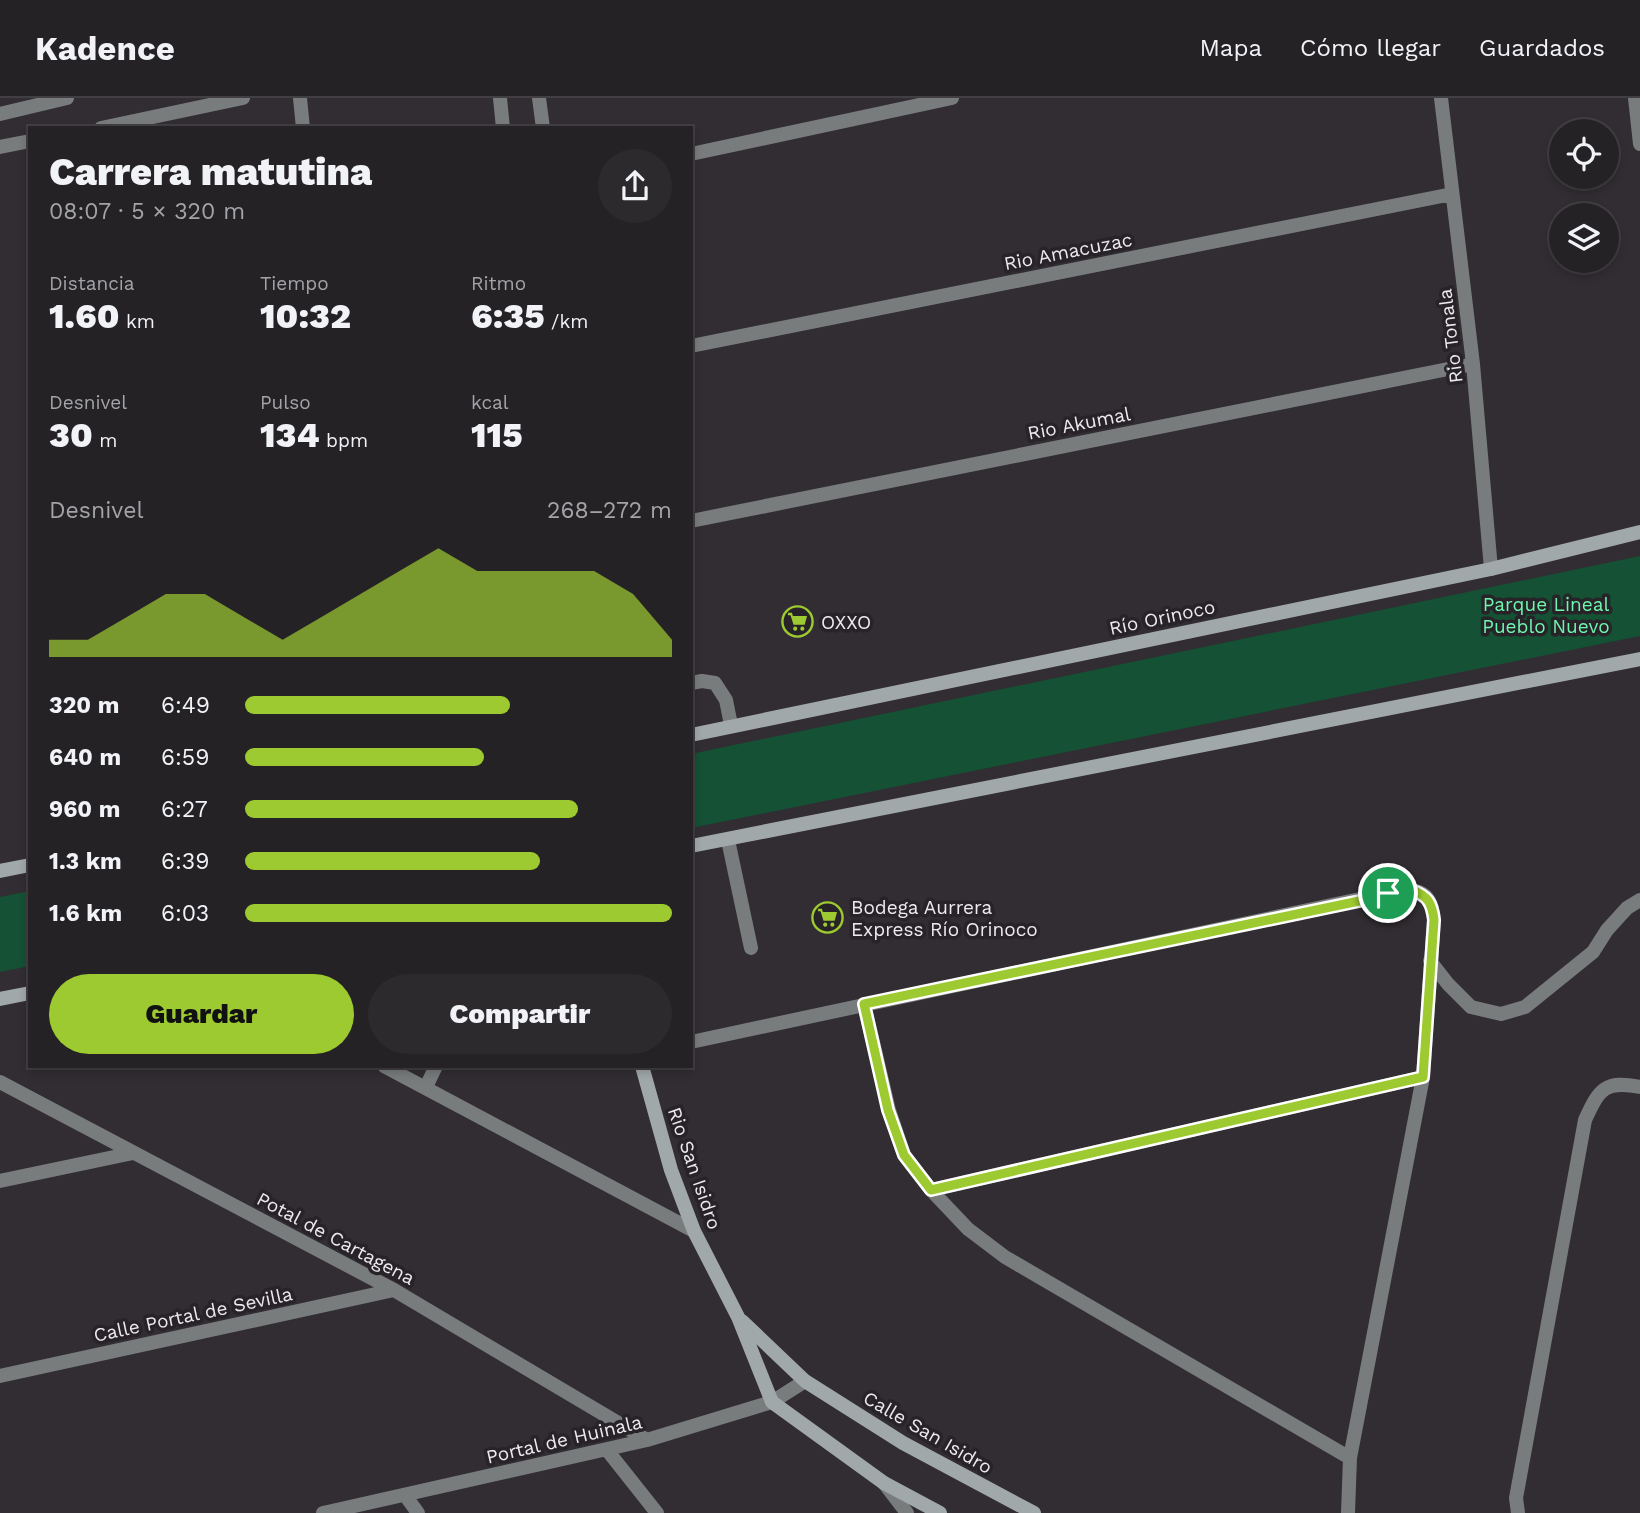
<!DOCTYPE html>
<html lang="es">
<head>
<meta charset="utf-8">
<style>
	:root { --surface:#252226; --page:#2d2a2e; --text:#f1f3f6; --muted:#a3a4a7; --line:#423f43; --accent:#9dca30 }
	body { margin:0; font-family:"Work Sans",sans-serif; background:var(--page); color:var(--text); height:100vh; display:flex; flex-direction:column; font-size:26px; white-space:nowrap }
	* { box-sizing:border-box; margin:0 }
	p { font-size:23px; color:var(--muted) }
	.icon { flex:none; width:38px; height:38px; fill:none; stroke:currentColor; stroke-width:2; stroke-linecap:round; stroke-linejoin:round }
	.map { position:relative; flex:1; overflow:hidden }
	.side { position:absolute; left:28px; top:28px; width:665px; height:942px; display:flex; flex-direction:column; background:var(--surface); border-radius:0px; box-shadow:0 4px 10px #0003,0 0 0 2px var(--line) }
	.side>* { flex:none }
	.controls { position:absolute; left:1549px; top:21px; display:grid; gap:14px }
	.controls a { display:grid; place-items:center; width:70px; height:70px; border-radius:50%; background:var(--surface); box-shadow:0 4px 10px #0003,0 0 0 2px var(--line); font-size:35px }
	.pin { position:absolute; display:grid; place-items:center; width:60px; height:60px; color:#fff; margin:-30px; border:4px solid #fff; border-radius:50%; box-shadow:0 2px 7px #0007 }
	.round { display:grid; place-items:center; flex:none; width:74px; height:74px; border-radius:37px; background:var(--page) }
	.overview { display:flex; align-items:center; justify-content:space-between; height:119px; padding:0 21px }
	h1 { font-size:38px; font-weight:800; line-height:52px }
	.metrics { display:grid; grid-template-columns:repeat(3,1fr); gap:10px; height:119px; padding:7px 21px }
	.metrics div { display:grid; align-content:center }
	.metrics b { font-size:35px; font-weight:800 }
	.metrics small { font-size:19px; font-weight:400 }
	.metrics p { font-size:19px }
	.chart { height:196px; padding:14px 21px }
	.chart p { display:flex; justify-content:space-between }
	.chart svg { width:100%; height:126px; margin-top:7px; fill:var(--accent); opacity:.7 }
	.button { display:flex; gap:14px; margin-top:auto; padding:14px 21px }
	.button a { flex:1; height:80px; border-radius:42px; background:var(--accent); color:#111; font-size:28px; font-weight:800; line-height:80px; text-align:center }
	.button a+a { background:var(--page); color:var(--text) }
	ul { padding:0 21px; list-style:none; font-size:23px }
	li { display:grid; grid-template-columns:112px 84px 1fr; align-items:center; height:52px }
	li i { height:18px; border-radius:9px; background:var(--accent) }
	header { display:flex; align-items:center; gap:42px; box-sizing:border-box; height:98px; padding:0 35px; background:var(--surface); border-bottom:2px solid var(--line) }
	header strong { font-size:33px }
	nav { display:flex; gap:38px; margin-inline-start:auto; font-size:24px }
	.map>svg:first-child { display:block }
	.green { fill:#155134 }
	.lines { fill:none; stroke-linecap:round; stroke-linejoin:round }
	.lane { stroke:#787c7c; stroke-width:14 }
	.street { stroke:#787c7c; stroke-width:14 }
	.secondary { stroke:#a1a8a9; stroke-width:14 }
	.route-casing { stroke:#fff; stroke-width:14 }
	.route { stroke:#9dca30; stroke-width:9 }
	.labels { text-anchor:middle; stroke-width:7; stroke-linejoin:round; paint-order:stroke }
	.street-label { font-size:19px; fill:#edeaee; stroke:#272328 }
	.park-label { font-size:19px; fill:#6df7af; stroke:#272328 }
	.poi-label { font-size:19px; fill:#edeaee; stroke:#272328; text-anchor:start }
</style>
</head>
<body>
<header>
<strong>Kadence</strong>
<nav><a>Mapa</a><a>Cómo llegar</a><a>Guardados</a></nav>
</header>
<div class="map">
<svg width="1640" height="1415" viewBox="0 0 1640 1415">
	<rect width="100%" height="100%" fill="#312d32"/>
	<path class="green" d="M1640 458V538L691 730V656Z
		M30 793V868L0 874V799Z"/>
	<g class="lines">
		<path class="lane" d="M691 585 702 583 715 585 726 602 731 627
			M728 742 751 850
			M426 989 436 968"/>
		<path class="street" d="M300 0 303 30
			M500 0 503 30
			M539 0 543 30
			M1441 0 1473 266 1491 471
			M1635 0 1640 46
			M0 16 67 0
			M101 30 243 0
			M0 49 30 43
			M691 56 952 0
			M691 248 1452 96
			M691 423 1473 266
			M1430 863 1448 886 1471 909 1501 916 1525 909 1593 854 1607 832 1627 810 1640 802
			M864 906 889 1012 904 1057 931 1092 968 1131 1005 1159 1350 1360
			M691 944 1388 795C1416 791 1431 789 1434 822L1423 979 1350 1360 1348 1415
			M384 968 694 1133
			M0 984 394 1192 647 1342
			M0 1083 133 1055
			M931 1092 1423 979
			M0 1278 394 1192
			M607 1352 657 1415
			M884 1385 907 1415
			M405 1397 418 1415
			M323 1415 647 1342 772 1304 805 1283
			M1518 1415 1516 1400 1585 1022C1599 991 1605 982 1640 989"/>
		<path class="secondary" d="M691 637 1491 471 1640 434
			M691 748 1640 561
			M0 773 30 767
			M0 901 30 895
			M642 968 671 1072 694 1133 738 1219 772 1304 884 1385 940 1415
			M742 1223 805 1283 903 1345 1034 1415"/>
	</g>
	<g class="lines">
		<defs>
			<path id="route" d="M1412 792C1428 798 1432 805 1434 822L1423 979 931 1092 904 1057 888 1012 864 906Z"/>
		</defs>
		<use href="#route" class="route-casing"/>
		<use href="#route" class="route"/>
	</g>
	<defs>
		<symbol id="supermarket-ring" viewBox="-11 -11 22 22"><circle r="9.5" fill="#272328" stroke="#9dca30" stroke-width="1.5"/><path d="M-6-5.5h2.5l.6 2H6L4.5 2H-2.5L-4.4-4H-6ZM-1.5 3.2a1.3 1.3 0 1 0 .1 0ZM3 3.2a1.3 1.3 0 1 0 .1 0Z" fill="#9dca30"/></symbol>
	</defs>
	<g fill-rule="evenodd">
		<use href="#supermarket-ring" x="780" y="506" width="35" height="35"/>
		<use href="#supermarket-ring" x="810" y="802" width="35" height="35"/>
	</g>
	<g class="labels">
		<g class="street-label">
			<text transform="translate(1068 153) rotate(-11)" y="7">Rio Amacuzac</text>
			<text transform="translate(1450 238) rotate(-97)" y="7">Rio Tonala</text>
			<text transform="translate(1079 325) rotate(-11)" y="7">Rio Akumal</text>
			<text transform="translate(1162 519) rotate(-12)" y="7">Río Orinoco</text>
			<text transform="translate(695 1070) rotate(71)" y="7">Rio San Isidro</text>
			<text transform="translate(336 1140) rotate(28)" y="7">Potal de Cartagena</text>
			<text transform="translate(193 1216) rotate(-12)" y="7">Calle Portal de Sevilla</text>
			<text transform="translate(928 1334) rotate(30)" y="7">Calle San Isidro</text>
			<text transform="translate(564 1341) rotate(-13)" y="7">Portal de Huinala</text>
		</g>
		<g class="park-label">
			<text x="1546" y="513">Parque Lineal<tspan x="1546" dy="22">Pueblo Nuevo</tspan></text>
		</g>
		<g class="poi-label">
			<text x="821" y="531">OXXO</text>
			<text x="851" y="816">Bodega Aurrera<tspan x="851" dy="22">Express Río Orinoco</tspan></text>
		</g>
	</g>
</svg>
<div class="controls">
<a><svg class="icon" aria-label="locate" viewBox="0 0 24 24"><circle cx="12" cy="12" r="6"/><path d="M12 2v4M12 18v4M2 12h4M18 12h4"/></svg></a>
<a><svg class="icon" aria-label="layers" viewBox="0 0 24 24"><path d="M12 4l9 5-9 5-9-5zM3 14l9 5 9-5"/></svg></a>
</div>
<div class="pin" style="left:1388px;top:795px;background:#1e9e55"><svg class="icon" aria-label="arrive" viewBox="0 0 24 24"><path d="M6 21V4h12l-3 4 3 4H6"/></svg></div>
<section class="side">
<div class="overview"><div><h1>Carrera matutina</h1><p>08:07 · 5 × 320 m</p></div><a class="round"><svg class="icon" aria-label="share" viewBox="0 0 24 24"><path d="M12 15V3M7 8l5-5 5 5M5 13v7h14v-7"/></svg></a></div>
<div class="metrics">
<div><p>Distancia</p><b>1.60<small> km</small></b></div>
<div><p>Tiempo</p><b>10:32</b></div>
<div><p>Ritmo</p><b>6:35<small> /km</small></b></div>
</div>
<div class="metrics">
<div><p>Desnivel</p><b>30<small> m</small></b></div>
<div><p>Pulso</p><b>134<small> bpm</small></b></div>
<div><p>kcal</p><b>115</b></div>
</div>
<div class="chart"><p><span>Desnivel</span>268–272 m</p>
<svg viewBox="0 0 160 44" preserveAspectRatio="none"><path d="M0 44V38L10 38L20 30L30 22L40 22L50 30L60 38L70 30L80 22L90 14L100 6L110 14L120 14L130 14L140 14L150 22L160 38V44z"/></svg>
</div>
<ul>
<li><b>320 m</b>6:49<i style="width:62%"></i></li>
<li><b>640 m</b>6:59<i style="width:56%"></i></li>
<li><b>960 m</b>6:27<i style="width:78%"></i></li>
<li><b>1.3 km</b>6:39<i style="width:69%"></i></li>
<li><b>1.6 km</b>6:03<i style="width:100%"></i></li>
</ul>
<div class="button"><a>Guardar</a><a>Compartir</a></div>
</section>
</div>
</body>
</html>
